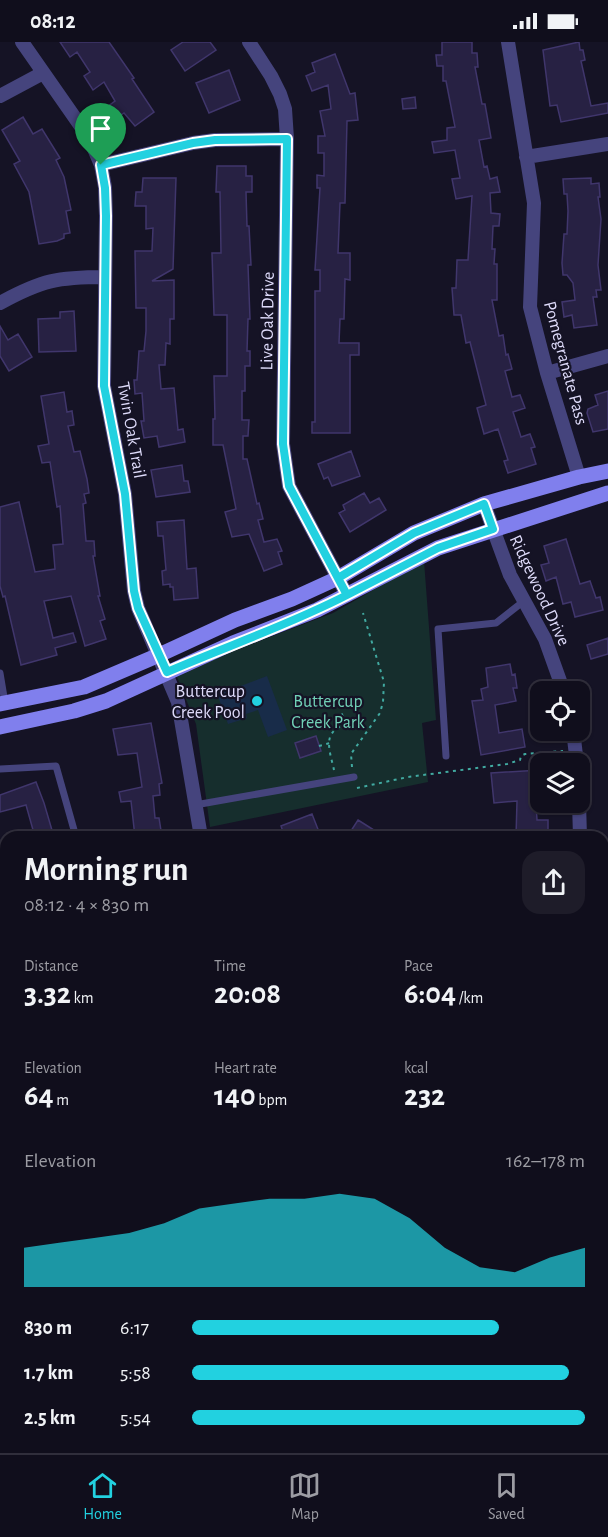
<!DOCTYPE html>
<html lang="en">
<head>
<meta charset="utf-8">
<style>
	:root { --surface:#100e1c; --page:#1e1c29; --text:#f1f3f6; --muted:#9c9ca3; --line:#302e3b; --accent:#22d1e0 }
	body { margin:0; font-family:"Alegreya Sans",sans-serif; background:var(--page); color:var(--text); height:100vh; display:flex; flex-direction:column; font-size:22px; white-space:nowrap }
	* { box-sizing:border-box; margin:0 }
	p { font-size:20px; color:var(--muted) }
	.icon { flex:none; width:33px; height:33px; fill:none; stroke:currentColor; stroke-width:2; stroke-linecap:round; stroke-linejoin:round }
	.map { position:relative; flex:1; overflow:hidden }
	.sheet { position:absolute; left:0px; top:789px; width:609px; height:622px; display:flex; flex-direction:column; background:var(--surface); border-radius:18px 18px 0 0; box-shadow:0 2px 4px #0004,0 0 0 2px var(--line) }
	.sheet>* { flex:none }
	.controls { position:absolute; left:530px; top:639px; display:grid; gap:12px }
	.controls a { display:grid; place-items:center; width:60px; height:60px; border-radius:12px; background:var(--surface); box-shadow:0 2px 4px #0004,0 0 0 2px var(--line); font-size:30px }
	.pin { position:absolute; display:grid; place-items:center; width:51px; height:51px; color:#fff; margin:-62px -26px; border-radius:50% 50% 50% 0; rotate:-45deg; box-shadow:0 0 6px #0007 }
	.pin .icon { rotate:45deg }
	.round { display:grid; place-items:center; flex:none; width:63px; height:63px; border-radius:18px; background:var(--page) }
	.summary { display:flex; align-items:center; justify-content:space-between; height:102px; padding:0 24px }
	h1 { font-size:33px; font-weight:700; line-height:45px }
	.figures { display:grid; grid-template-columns:repeat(3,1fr); gap:9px; height:102px; padding:6px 24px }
	.figures div { display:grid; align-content:center }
	.figures b { font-size:30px; font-weight:700 }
	.figures small { font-size:16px; font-weight:400 }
	.figures p { font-size:16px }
	.chart { height:168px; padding:12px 24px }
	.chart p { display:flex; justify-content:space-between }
	.chart svg { width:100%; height:108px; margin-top:6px; fill:var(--accent); opacity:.7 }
	ul { padding:0 24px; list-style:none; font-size:20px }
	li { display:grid; grid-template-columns:96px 72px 1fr; align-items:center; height:45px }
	li i { height:15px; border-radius:8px; background:var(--accent) }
	.status { display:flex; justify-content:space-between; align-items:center; height:42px; padding:0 30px; background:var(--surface); direction:ltr }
	.status svg { height:16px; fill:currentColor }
	.tabs { display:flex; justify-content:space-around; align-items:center; height:84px; border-top:2px solid var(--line); background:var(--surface); font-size:16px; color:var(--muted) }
	.tabs a { display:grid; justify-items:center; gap:3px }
	.tabs .current { color:var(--accent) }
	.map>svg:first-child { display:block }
	.green { fill:#162e2d }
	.water { fill:#182c49 }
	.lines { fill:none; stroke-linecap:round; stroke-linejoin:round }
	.river { stroke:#182c49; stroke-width:26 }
	.building { fill:#272143; stroke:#40366c; stroke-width:1.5 }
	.path { stroke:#41a9a0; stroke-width:2; stroke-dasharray:3 4.5; stroke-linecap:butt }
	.lane { stroke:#45447d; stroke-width:7 }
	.street { stroke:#45447d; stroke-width:14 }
	.secondary { stroke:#807fed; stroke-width:15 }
	.route-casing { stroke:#fff; stroke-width:12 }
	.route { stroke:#22d1e0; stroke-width:8 }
	.poi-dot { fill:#22d1e0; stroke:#151325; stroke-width:2 }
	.labels { text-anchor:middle; stroke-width:4.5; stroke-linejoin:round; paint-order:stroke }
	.street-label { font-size:18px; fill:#dedbfa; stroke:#151325 }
	.poi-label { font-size:18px; fill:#dedbfa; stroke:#151325; text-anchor:end }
	.park-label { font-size:18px; fill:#71d1b7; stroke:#151325 }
</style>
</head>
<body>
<div class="status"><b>08:12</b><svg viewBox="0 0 49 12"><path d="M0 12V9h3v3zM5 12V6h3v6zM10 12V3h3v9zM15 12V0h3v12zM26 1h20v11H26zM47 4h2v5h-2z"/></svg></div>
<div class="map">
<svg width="608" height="1411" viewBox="0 0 608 1411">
	<rect width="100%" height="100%" fill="#151325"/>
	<path class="green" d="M424 519 436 678 422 681 428 740 210 785 196 682 177 635 230 610 333 571Z"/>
	<path class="water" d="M267 634 287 688 268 695 258 668 246 672 247 676 228 682 216 649 225 646 227 649Z"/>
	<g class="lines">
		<path class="river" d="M0 1338 6 1342
			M100 1406 109 1411"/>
	</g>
	<path class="building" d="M60 0H109L134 36 132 37 154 70 135 84 124 71 115 77 107 65 115 59 104 40 93 48 84 34 90 30 77 10 70 15Z
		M183 0H210L216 8 185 29 171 8Z
		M442 0H472V11H477L478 25H475L482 62H485L491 96 479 98 484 125 487 124 490 137 497 135 500 150 490 151 491 171 500 172 499 184H493L492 207H495L494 222H497V258H492L499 294 503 293 506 313 508 312 512 327 505 329 512 355 520 353 525 366 513 370 521 395 530 392 535 405 531 406 536 422 508 431 504 419 508 418 498 387 484 392 477 366 486 363 470 300 466 301 461 273H454L452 246H456L457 218H468L472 154 456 157 452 137 460 136 455 108 434 111 432 100 447 98V86L455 85 446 39H443V24H437L436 13H442Z
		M579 0 580 8H583L585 18 581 19 591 64 608 61V71L561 80 557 63 550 64 543 8Z
		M335 12 350 52 355 51 358 78 347 79 345 161H340L338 211H350V238L345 237 344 277H340L339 301H359V313H350V391H312V380H315V249H320V228H315L320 146H317V133L324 134V111H318V94H325L320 69 331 67 328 43 312 49 306 34 315 30 312 21Z
		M229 28 240 58 209 71 196 41Z
		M415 55 416 66 403 67 402 57Z
		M23 75 33 92 42 87 60 116 56 118 64 135 71 168 66 169 70 191 64 192V196L57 199 39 202 29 150 14 122 20 119 2 88Z
		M217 124H246V134H252V150H246L247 184H249L251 223H248L250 277H248L247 309H250V324H245V349H242V378H249L248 394H243V417H247L257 462 259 461 263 477 258 478 264 500 277 497 282 509 278 510 282 522 264 529 249 492 232 495 225 470 236 467 231 442 223 403H213V377H215L214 334H227V273H214L212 211H221L220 150H216Z
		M143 136H176L173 227 152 239 174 238V277H170V302L166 301 165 323H159L161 347 174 346 178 388 183 387 185 400 159 405 157 394 144 396 141 379H144L142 351 135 352 134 338H137L139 309H144L146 289V266H136L135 209H152L153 186 146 187V164H135L136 150H142Z
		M591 136V142L599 141 600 155H598L601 177 598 223 601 248H596L597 255H593L597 283 574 286 572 273 564 275 562 260 575 258 573 241 567 233H563L562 221 564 192H567L568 169 567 152H564L563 137Z
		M74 269 76 309 39 310 38 277 60 276V270Z
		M0 284 8 298 18 292 32 315 9 329 0 314Z
		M608 349V387L593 390 587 371 588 367 598 363 595 353Z
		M64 350 67 370 72 369 74 383 68 384 74 410 80 409 87 437 89 451 84 452 86 461 83 462 86 499H94L95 514H93L100 554H98L105 577 100 579 106 597 85 604 71 554 44 559 53 596 73 591 76 600 55 606 57 613 21 623 5 554 3 555 0 544V465L19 460 35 530 55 527 53 503 63 502 60 464 57 465 50 420 42 421 38 404 49 402 41 354Z
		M351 409 360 434 332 444 328 435 324 437 318 422Z
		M182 423 184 439H188L190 450 156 455 151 428Z
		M364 451 370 461 379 456 386 468 350 490 339 471 345 468 343 463Z
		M184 478 187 527 196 526 198 556 174 558 173 545H170V542L163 543 162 529 166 528 163 494H158L157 480Z
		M566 497 580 542 590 539 596 556 600 555 603 568 575 575 571 560 563 562 556 535 546 539 541 523 549 521 544 504Z
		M608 596V612L591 617 587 603Z
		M510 622 512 633 515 632 517 646H513L516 659 495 663 499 691 522 687 525 705 481 713 472 659 483 658 481 647 488 645 486 626Z
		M151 681 162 741 159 742 160 753 153 754 155 776H159L162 795H135L131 759 121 760 119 750 142 745 137 711 118 713 113 687Z
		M316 694 321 709 300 716 295 701Z
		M540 728V743H535L537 778H548V794L516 795 517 759 494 761 491 731Z
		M36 740 44 761 54 795H35L26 763 0 770V753Z
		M312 772 321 795H285L281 784Z
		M358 778 385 795H347Z"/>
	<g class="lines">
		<path class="path" d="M319 704 330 701
			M352 725 351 712 380 671 383 660 384 640 363 571
			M334 728C332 718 326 702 331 693 337 681 348 689 341 669
			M357 746 408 735 507 722 520 718 521 714 525 712 563 709"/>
		<path class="lane" d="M0 631 5 661
			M446 714 438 587 496 581 524 559
			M0 727 56 724 76 795
			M195 763 354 735
			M0 855 6 853
			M0 980 6 979
			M0 1094 6 1092
			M0 1201 6 1199"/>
		<path class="street" d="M22 0 89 96 95 109 101 123 105 145 106 174 104 344 125 452 134 549 138 566 178 660 201 795
			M249 0 271 34 280 52 285 67 287 97 283 402 289 444 347 553
			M508 0 534 161 530 265 547 331 579 435
			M0 54 43 31
			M526 115 608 102
			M101 123 193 101 215 98 287 97
			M0 261C42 238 58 235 105 235
			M547 331 608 314
			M484 462 510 533 545 597 564 650
			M573 688 577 722
			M579 760 580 795
			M603 1048 608 1069
			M603 1184H608
			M480 1406 490 1411"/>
		<path class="secondary" d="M0 662 84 645 159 613 235 578 292 557 338 536 414 491 484 462 579 435 608 429
			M0 685 74 669 106 659 233 601 317 568 438 506 608 451"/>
	</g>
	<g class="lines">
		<defs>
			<path id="route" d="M101 123 105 146 106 174 104 344 125 452 134 549 138 566 167 630C227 604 289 583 347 553L338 536 414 491 484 462 493 487 438 506 347 553 289 444 283 402 287 97 215 98 193 101 101 123"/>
		</defs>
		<use href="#route" class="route-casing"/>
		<use href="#route" class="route"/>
	</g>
	<circle class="poi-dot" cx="257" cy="659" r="6"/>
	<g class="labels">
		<g class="street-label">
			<text transform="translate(267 279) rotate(-89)" y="6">Live Oak Drive</text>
			<text transform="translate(566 321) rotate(75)" y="6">Pomegranate Pass</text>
			<text transform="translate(132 388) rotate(80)" y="6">Twin Oak Trail</text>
			<text transform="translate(540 548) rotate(65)" y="6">Ridgewood Drive</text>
		</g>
		<g class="poi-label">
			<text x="245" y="655">Buttercup<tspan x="245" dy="21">Creek Pool</tspan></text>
		</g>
		<g class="park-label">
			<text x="328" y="665">Buttercup<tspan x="328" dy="21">Creek Park</tspan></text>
		</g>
	</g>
</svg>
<div class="controls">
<a><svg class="icon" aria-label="locate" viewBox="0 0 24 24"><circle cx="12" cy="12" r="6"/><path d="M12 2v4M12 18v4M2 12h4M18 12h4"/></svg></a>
<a><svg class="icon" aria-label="layers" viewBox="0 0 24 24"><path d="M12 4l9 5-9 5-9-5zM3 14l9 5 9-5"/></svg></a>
</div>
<div class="pin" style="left:101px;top:123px;background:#1e9e55"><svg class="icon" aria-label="arrive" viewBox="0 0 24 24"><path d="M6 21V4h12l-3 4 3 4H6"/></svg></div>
<section class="sheet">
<div class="summary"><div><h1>Morning run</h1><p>08:12 · 4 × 830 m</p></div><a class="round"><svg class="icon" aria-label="share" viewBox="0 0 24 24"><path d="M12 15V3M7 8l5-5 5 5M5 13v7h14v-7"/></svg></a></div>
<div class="figures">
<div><p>Distance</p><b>3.32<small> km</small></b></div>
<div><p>Time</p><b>20:08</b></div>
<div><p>Pace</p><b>6:04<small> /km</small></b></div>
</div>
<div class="figures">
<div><p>Elevation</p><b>64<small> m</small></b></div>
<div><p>Heart rate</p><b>140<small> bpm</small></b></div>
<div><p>kcal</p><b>232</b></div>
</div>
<div class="chart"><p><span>Elevation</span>162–178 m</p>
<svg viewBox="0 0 160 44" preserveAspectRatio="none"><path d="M0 44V28L10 26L20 24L30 22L40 18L50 12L60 10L70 8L80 8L90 6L100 8L110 16L120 28L130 36L140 38L150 32L160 28V44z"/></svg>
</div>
<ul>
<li><b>830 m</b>6:17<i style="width:78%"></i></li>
<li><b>1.7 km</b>5:58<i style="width:96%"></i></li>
<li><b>2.5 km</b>5:54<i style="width:100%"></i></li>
</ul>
</section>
</div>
<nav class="tabs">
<a class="current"><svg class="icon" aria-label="home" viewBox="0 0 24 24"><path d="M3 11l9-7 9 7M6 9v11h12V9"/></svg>Home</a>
<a><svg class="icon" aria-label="map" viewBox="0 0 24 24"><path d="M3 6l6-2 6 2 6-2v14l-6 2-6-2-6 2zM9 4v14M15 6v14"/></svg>Map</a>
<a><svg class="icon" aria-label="saved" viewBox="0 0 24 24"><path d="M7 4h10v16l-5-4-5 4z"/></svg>Saved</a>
</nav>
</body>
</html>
